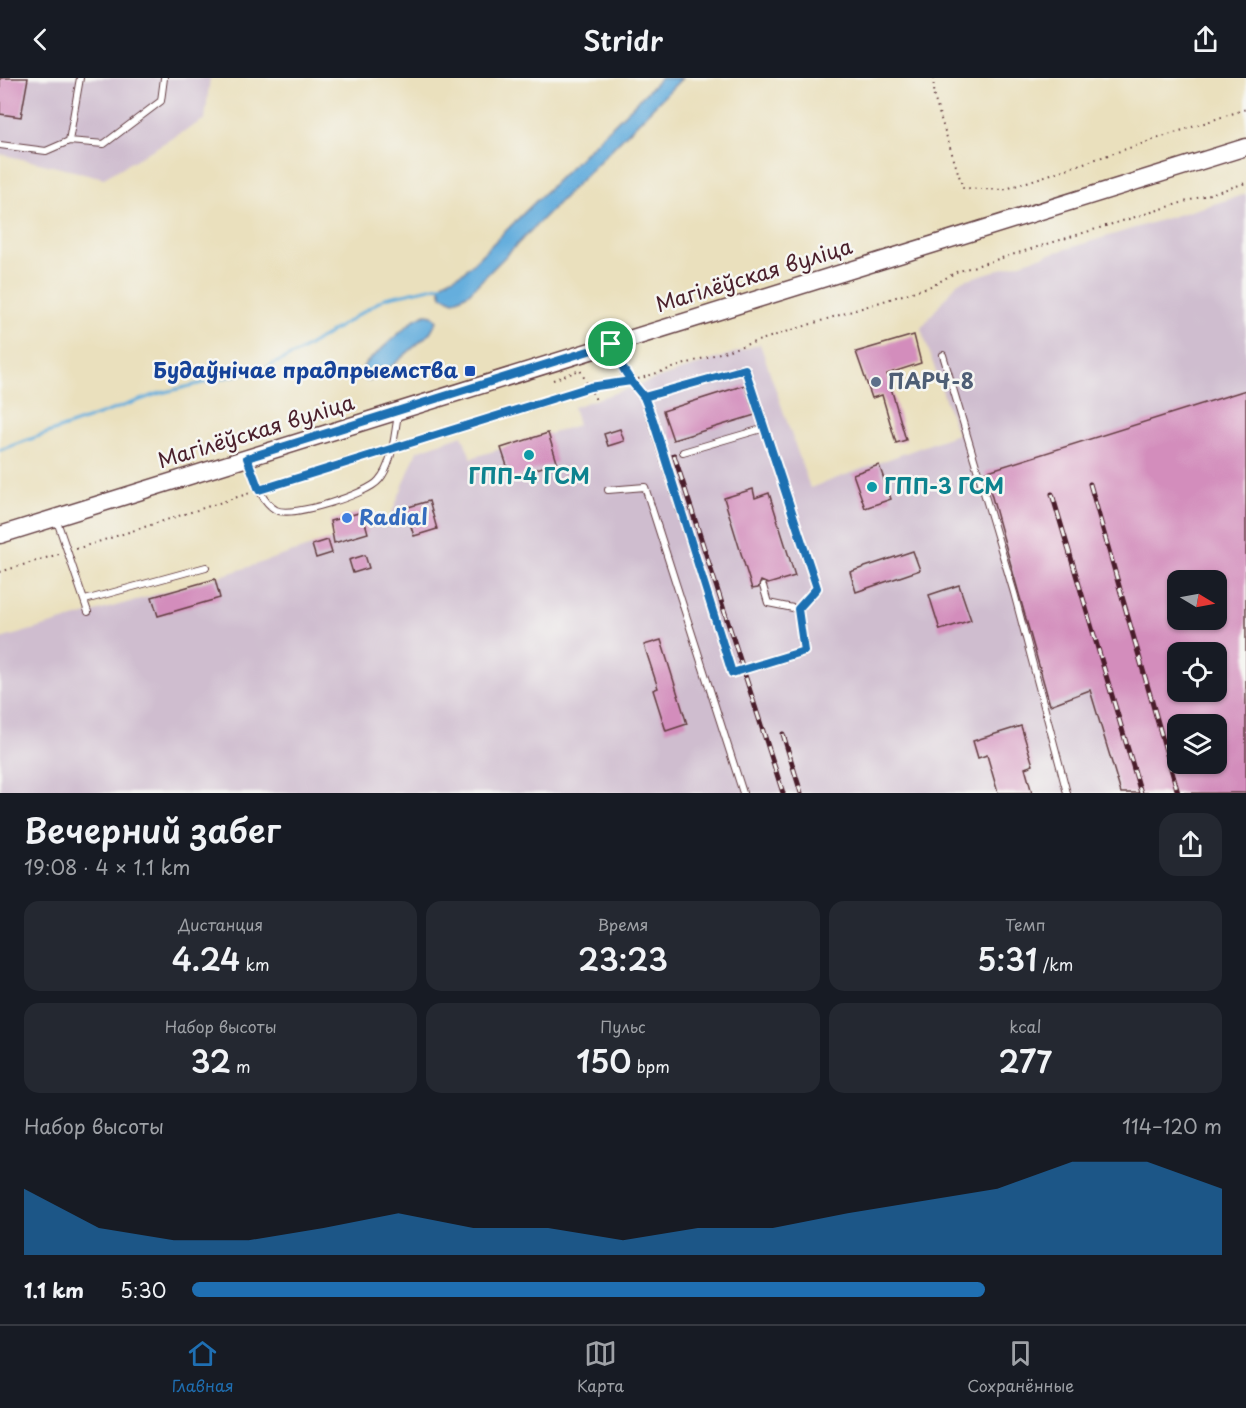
<!DOCTYPE html>
<html lang="ru">
<head>
<meta charset="utf-8">
<style>
	:root { --surface:#171b24; --page:#242831; --text:#f1f3f6; --muted:#9ea1a6; --line:#363941; --accent:#1f6fb2 }
	body { margin:0; font-family:"Playpen Sans",sans-serif; background:var(--page); color:var(--text); height:100vh; display:flex; flex-direction:column; font-size:22px; white-space:nowrap }
	* { box-sizing:border-box; margin:0 }
	p { font-size:20px; color:var(--muted) }
	.icon { flex:none; width:33px; height:33px; fill:none; stroke:currentColor; stroke-width:2; stroke-linecap:round; stroke-linejoin:round }
	.map { position:relative; height:715px; overflow:hidden }
	.sheet { display:flex; flex-direction:column; background:var(--surface); flex:1 }
	.sheet>* { flex:none }
	.needle { width:39px; rotate:100deg }
	.controls { position:absolute; left:1167px; top:492px; display:grid; gap:12px }
	.controls a { display:grid; place-items:center; width:60px; height:60px; border-radius:12px; background:var(--surface); box-shadow:0 2px 4px #0004; font-size:30px }
	.pin { position:absolute; display:grid; place-items:center; width:51px; height:51px; color:#fff; margin:-26px; border:3px solid #fff; border-radius:50%; box-shadow:0 2px 6px #0007 }
	.round { display:grid; place-items:center; flex:none; width:63px; height:63px; border-radius:18px; background:var(--page) }
	.head { display:flex; align-items:center; justify-content:space-between; height:102px; padding:0 24px }
	h1 { font-size:33px; font-weight:600; line-height:45px }
	.metrics { display:grid; grid-template-columns:repeat(3,1fr); gap:9px; height:102px; padding:6px 24px }
	.metrics div { display:grid; align-content:center; border-radius:15px; background:var(--page); text-align:center }
	.metrics b { font-size:30px; font-weight:600 }
	.metrics small { font-size:16px; font-weight:400 }
	.metrics p { font-size:16px }
	.chart { height:168px; padding:12px 24px }
	.chart p { display:flex; justify-content:space-between }
	.chart svg { width:100%; height:108px; margin-top:6px; fill:var(--accent); opacity:.7 }
	ul { padding:0 24px; list-style:none; font-size:20px }
	li { display:grid; grid-template-columns:96px 72px 1fr; align-items:center; height:45px }
	li i { height:15px; border-radius:8px; background:var(--accent) }
	header { display:flex; justify-content:space-between; align-items:center; height:78px; padding:0 24px; background:var(--surface); font-size:27px; font-weight:600 }
	.tab-bar { display:flex; justify-content:space-around; align-items:center; height:84px; border-top:2px solid var(--line); background:var(--surface); font-size:16px; color:var(--muted) }
	.tab-bar a { display:grid; justify-items:center; gap:3px }
	.tab-bar .current { color:var(--accent) }
	.map>svg:first-child { display:block }
	.industrial { fill:#cfbdcf; fill-rule:evenodd }
	.water { fill:#65aedd; stroke:#586684; stroke-width:1.5 }
	.lines { fill:none; stroke-linecap:round; stroke-linejoin:round }
	.stream { stroke:#65aedd; stroke-width:3 }
	.building { fill:#d38dbc; fill-rule:evenodd }
	.lane-casing { stroke:#623c41; stroke-width:8 }
	.secondary-casing { stroke:#623c41; stroke-width:19 }
	.path { stroke:#623c41; stroke-width:2; stroke-dasharray:1.5 4.5; stroke-linecap:butt }
	.lane { stroke:#fff; stroke-width:6 }
	.secondary { stroke:#fff; stroke-width:16 }
	.rail-casing { stroke:#4a1f2b; stroke-width:5 }
	.rail { stroke:#f6f6f2; stroke-width:3; stroke-dasharray:9; stroke-linecap:butt }
	.route-casing { stroke:#fff; stroke-width:12 }
	.route { stroke:#1f6fb2; stroke-width:8 }
	.transit-dot { fill:#1a4fb4; stroke:#f6f6f2; stroke-width:2 }
	.service-dot { fill:#5c6f8a; stroke:#f6f6f2; stroke-width:2 }
	.culture-dot { fill:#0f9aa8; stroke:#f6f6f2; stroke-width:2 }
	.shop-dot { fill:#3f7fe0; stroke:#f6f6f2; stroke-width:2 }
	.labels { text-anchor:middle; stroke-width:5; stroke-linejoin:round; paint-order:stroke }
	.street-label { font-size:21px; fill:#4a1f2b; stroke:#f6f6f2 }
	.transit-label { font-size:21px; font-weight:bold; fill:#164399; stroke:#f6f6f2; text-anchor:end }
	.service-label { font-size:21px; font-weight:bold; fill:#4e5e75; stroke:#f6f6f2; text-anchor:start }
	.culture-label { font-size:21px; font-weight:bold; fill:#0d838f; stroke:#f6f6f2 }
	.shop-label { font-size:21px; font-weight:bold; fill:#366cbe; stroke:#f6f6f2; text-anchor:start }
</style>
</head>
<body>
<header><svg class="icon" aria-label="back" viewBox="0 0 24 24"><path d="M15 5l-7 7 7 7"/></svg>Stridr<svg class="icon" aria-label="share" viewBox="0 0 24 24"><path d="M12 15V3M7 8l5-5 5 5M5 13v7h14v-7"/></svg></header>
<div class="map">
<svg width="1246" height="715" viewBox="0 0 1246 715">
	<rect width="100%" height="100%" fill="#f6f6f2"/>
	<filter id="ink" filterUnits="userSpaceOnUse"><feTurbulence type="fractalNoise" baseFrequency=".0167" numOctaves="2"/><feDisplacementMap in="SourceGraphic" scale="12" xChannelSelector="R" yChannelSelector="G"/><feConvolveMatrix kernelMatrix="1 2 1 2 8 2 1 2 1" color-interpolation-filters="sRGB"/></filter>
	<filter id="wash" filterUnits="userSpaceOnUse"><feTurbulence type="fractalNoise" baseFrequency=".008" numOctaves="4" result="noise"/><feDisplacementMap in="SourceGraphic" scale="24" xChannelSelector="R" yChannelSelector="G"/><feGaussianBlur stdDeviation="1.35" result="paint"/><feColorMatrix in="noise" values="0 0 0 0 0 0 0 0 0 0 0 0 0 0 0 0 0 1.4 0 .05"/><feComposite in="paint" operator="in"/></filter>
	<g filter="url(#wash)">
		<rect width="100%" height="100%" fill="#eae0bd"/>
		<path class="industrial" d="M0 0H210L205 41 104 100 0 76Z
			M1246 116V715H0V561L224 497 389 442 417 373 462 357 471 380 578 347 573 329 760 266 810 410 957 356 921 250 958 204ZM1178 502H1216V542H1178ZM1178 574H1216V614H1178ZM1178 646H1216V686H1178Z"/>
		<path class="water" d="M661 0H682L469 215 454 223 442 218 440 210 444 204 464 194Z
			M426 236 432 237 437 243 429 256 379 299 369 303 363 301 360 294 365 286 415 241Z"/>
		<g class="lines">
			<path class="stream" d="M0 372 157 316 265 290 299 274 385 220 444 207"/>
		</g>
		<g id="blocks">
			<path class="building" d="M0 0H28L21 39 0 36Z
				M914 257 921 285 887 296 906 362 896 365 882 317 872 320 856 274Z
				M745 307 755 337 673 362 663 333Z
				M1246 312V715H1121L1090 612 1050 627 985 394ZM1178 502H1216V542H1178ZM1178 574H1216V614H1178ZM1178 646H1216V686H1178Z
				M620 351 624 363 608 368 604 356Z
				M548 355 557 384 511 400 501 370Z
				M879 387 891 421 865 430 853 396Z
				M753 411 755 420 769 415 795 498 768 506 761 503 758 510 752 511 724 420Z
				M429 423 437 451 414 458 405 430Z
				M362 434 368 455 334 465 330 443Z
				M328 462 332 475 316 480 312 467Z
				M913 473 920 492 856 514 850 494Z
				M365 477 369 490 353 495 349 482Z
				M215 501 220 520 158 538 152 519Z
				M959 507 971 542 940 552 929 517Z
				M661 562 687 646 666 653 653 612 658 610 644 567Z
				M1021 648 1033 687 1025 690 1032 715H998L987 677 978 680 973 663Z"/>
		</g>
	</g>
	<g filter="url(#ink)">
		<use href="#blocks" fill-opacity="0" stroke="#623c41" stroke-width="1.5"/>
		<g class="lines">
			<defs>
				<path id="lane" d="M80 0 69 63 104 66 161 23 164 0
					M0 67 46 73 69 63
					M612 267 625 297 644 319 745 291 817 510 798 531 804 573 732 595 644 319
					M943 277 1014 515 1067 715
					M683 374 765 350
					M247 381C254 398 259 422 276 432 292 440 368 416 379 402 393 386 394 357 398 337
					M608 412 645 409 743 715
					M56 440 88 534
					M763 508 768 525 798 531
					M85 522 206 489"/>
				<path id="secondary" d="M0 457 1246 69"/>
			</defs>
			<use href="#lane" class="lane-casing"/>
			<use href="#secondary" class="secondary-casing"/>
			<path class="path" d="M934 0 933 16 963 110 1003 112 1246 31
				M638 301 934 207 956 194 1246 105
				M553 302 580 292 596 322
				M402 367 590 309 621 305
				M267 409 385 372
				M76 471 250 415
				M0 494 59 476"/>
			<use href="#lane" class="lane"/>
			<use href="#secondary" class="secondary"/>
			<defs>
				<path id="rail" d="M674 377 783 715
					M1090 406 1178 715
					M1052 416 1141 715
					M783 656 801 715"/>
			</defs>
			<use href="#rail" class="rail-casing"/>
			<use href="#rail" class="rail"/>
		</g>
	</g>
	<g class="lines" filter="url(#ink)">
		<defs>
			<path id="route" d="M611 266 247 380 259 412 590 309 631 303 644 319 653 342 732 595 804 573 798 531 817 510 745 291 644 319C628 300 621 289 611 266"/>
		</defs>
		<use href="#route" class="route-casing"/>
		<use href="#route" class="route"/>
	</g>
	<rect class="transit-dot" x="464" y="287" width="12" height="12" rx="3"/>
	<circle class="service-dot" cx="876" cy="304" r="6"/>
	<g class="culture-dot">
		<circle cx="529" cy="377" r="6"/>
		<circle cx="872" cy="409" r="6"/>
	</g>
	<circle class="shop-dot" cx="347" cy="440" r="6"/>
	<g class="labels">
		<g class="street-label">
			<text transform="translate(754 198) rotate(-17)" y="7">Магілёўская вуліца</text>
			<text transform="translate(256 354) rotate(-17)" y="7">Магілёўская вуліца</text>
		</g>
		<g class="transit-label">
			<text x="458" y="300">Будаўнічае прадпрыемства</text>
		</g>
		<g class="service-label">
			<text x="888" y="311">ПАРЧ-8</text>
		</g>
		<g class="culture-label">
			<text x="529" y="406">ГПП-4 ГСМ</text>
			<text x="884" y="416" text-anchor="start">ГПП-3 ГСМ</text>
		</g>
		<g class="shop-label">
			<text x="359" y="447">Radial</text>
		</g>
	</g>
</svg>
<div class="controls">
<a><svg class="needle" viewBox="-14 -14 28 28"><path d="M0-13l5 13h-10z" fill="#e53935"/><path d="M0 13l5-13h-10z" fill="#9ea1a6"/></svg></a>
<a><svg class="icon" aria-label="locate" viewBox="0 0 24 24"><circle cx="12" cy="12" r="6"/><path d="M12 2v4M12 18v4M2 12h4M18 12h4"/></svg></a>
<a><svg class="icon" aria-label="layers" viewBox="0 0 24 24"><path d="M12 4l9 5-9 5-9-5zM3 14l9 5 9-5"/></svg></a>
</div>
<div class="pin" style="left:611px;top:266px;background:#1e9e55"><svg class="icon" aria-label="arrive" viewBox="0 0 24 24"><path d="M6 21V4h12l-3 4 3 4H6"/></svg></div>
</div>
<section class="sheet">
<div class="head"><div><h1>Вечерний забег</h1><p>19:08 · 4 × 1.1 km</p></div><a class="round"><svg class="icon" aria-label="share" viewBox="0 0 24 24"><path d="M12 15V3M7 8l5-5 5 5M5 13v7h14v-7"/></svg></a></div>
<div class="metrics">
<div><p>Дистанция</p><b>4.24<small> km</small></b></div>
<div><p>Время</p><b>23:23</b></div>
<div><p>Темп</p><b>5:31<small> /km</small></b></div>
</div>
<div class="metrics">
<div><p>Набор высоты</p><b>32<small> m</small></b></div>
<div><p>Пульс</p><b>150<small> bpm</small></b></div>
<div><p>kcal</p><b>277</b></div>
</div>
<div class="chart"><p><span>Набор высоты</span>114–120 m</p>
<svg viewBox="0 0 160 44" preserveAspectRatio="none"><path d="M0 44V17L10 33L20 38L30 38L40 33L50 27L60 33L70 33L80 38L90 33L100 33L110 27L120 22L130 17L140 6L150 6L160 17V44z"/></svg>
</div>
<ul>
<li><b>1.1 km</b>5:30<i style="width:77%"></i></li>
</ul>
</section>
<nav class="tab-bar">
<a class="current"><svg class="icon" aria-label="home" viewBox="0 0 24 24"><path d="M3 11l9-7 9 7M6 9v11h12V9"/></svg>Главная</a>
<a><svg class="icon" aria-label="map" viewBox="0 0 24 24"><path d="M3 6l6-2 6 2 6-2v14l-6 2-6-2-6 2zM9 4v14M15 6v14"/></svg>Карта</a>
<a><svg class="icon" aria-label="saved" viewBox="0 0 24 24"><path d="M7 4h10v16l-5-4-5 4z"/></svg>Сохранённые</a>
</nav>
</body>
</html>
